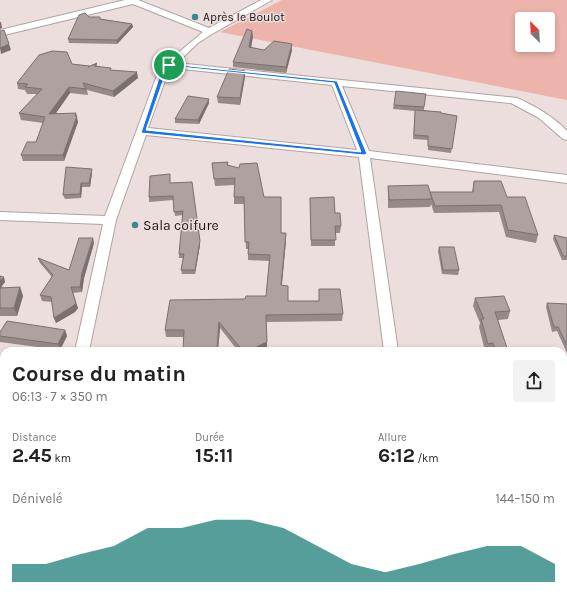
<!DOCTYPE html>
<html lang="fr">
<head>
<meta charset="utf-8">
<style>
	:root { --surface:#fff; --page:#f2f2f2; --text:#222; --muted:#767676; --accent:#0f766e }
	body { margin:0; font-family:Karla,sans-serif; background:var(--page); color:var(--text); height:100vh; display:flex; flex-direction:column; font-size:15px; white-space:nowrap }
	* { box-sizing:border-box; margin:0 }
	p { font-size:13px; color:var(--muted) }
	.icon { flex:none; width:22px; height:22px; fill:none; stroke:currentColor; stroke-width:2; stroke-linecap:round; stroke-linejoin:round }
	.map { position:relative; flex:1; overflow:hidden }
	.sheet { position:absolute; left:0px; top:347px; width:567px; height:256px; display:flex; flex-direction:column; background:var(--surface); border-radius:12px 12px 0 0; box-shadow:0 2px 6px #0003 }
	.sheet>* { flex:none }
	.needle { width:26px; rotate:336deg }
	.buttons { position:absolute; left:515px; top:12px; display:grid; gap:8px }
	.buttons a { display:grid; place-items:center; width:40px; height:40px; border-radius:4px; background:var(--surface); box-shadow:0 2px 6px #0003; font-size:20px }
	.pin { position:absolute; display:grid; place-items:center; width:34px; height:34px; color:#fff; margin:-17px; border:2px solid #fff; border-radius:50%; box-shadow:0 1px 4px #0007 }
	.round { display:grid; place-items:center; flex:none; width:42px; height:42px; border-radius:4px; background:var(--page) }
	.headline { display:flex; align-items:center; justify-content:space-between; height:68px; padding:0 12px }
	h1 { font-size:22px; font-weight:700; line-height:30px }
	.stats { display:grid; grid-template-columns:repeat(3,1fr); gap:6px; height:68px; padding:4px 12px }
	.stats div { display:grid; align-content:center }
	.stats b { font-size:20px; font-weight:700 }
	.stats small { font-size:11px; font-weight:400 }
	.stats p { font-size:11px }
	.chart { height:112px; padding:8px 12px }
	.chart p { display:flex; justify-content:space-between }
	.chart svg { width:100%; height:72px; margin-top:4px; fill:var(--accent); opacity:.7 }
	.map>svg:first-child { display:block }
	.green { fill:#ecb4ab; fill-rule:evenodd }
	.lines { fill:none; stroke-linecap:round; stroke-linejoin:round }
	.street-casing { stroke:#b0a3a1; stroke-width:2 }
	.street { fill:#fff; fill-rule:evenodd }
	.wall { fill:#968a89 }
	.shaded-wall { fill:#7a716f }
	.building { fill:#aea19f; stroke:#7a716f }
	.route { fill:#1a73e8; stroke:#fff; fill-rule:evenodd }
	.poi-dot { fill:#3e878b; stroke:#ebdedc; stroke-width:1.5 }
	.labels { text-anchor:middle; stroke-width:3; stroke-linejoin:round; paint-order:stroke }
	.far-poi-label { font-size:12px; fill:#1b1615; stroke:#ebdedc; text-anchor:start }
	.poi-label { font-size:14px; fill:#1b1615; stroke:#ebdedc; text-anchor:start }
</style>
</head>
<body>
<div class="map">
<svg width="567" height="603" viewBox="0 0 567 603">
	<rect width="100%" height="100%" fill="#ebdedc"/>
	<path class="green" d="M282 0H567V100L220 32ZM522 19H548V45H522Z"/>
	<g class="lines">
		<defs>
			<path id="street" d="M125 0H138L209 28 261 0H272L212 34 198 43 177 63 517 98C535 106 553 116 567 131V140L563 139 539 118 511 103 342 86 369 151 567 175V183L370 158 398 351H384L359 157 146 135 116 220 89 351H75L103 224 0 220V212L105 216 156 78 166 63 203 32 133 4 0 36V30ZM173 68 332 85 357 150 148 128 166 78Z
				M0 358H4V370H0Z
				M563 379H567V391H563Z
				M20 599H40L39 603H19Z
				M411 599H431L432 603H412Z"/>
		</defs>
		<use href="#street" class="street-casing"/>
		<use href="#street" class="street"/>
	</g>
	<path class="wall" d="M89 17 132 24 133 27 117 44 69 43 68 39Z
		M253 36 251 48 264 50H292L286 73 233 67V62Z
		M97 63V66L138 78 114 97 87 90 88 95 70 93 56 113 76 116 78 122 64 161H23L21 155 36 142 43 123 21 120 19 113 37 94H27L25 90 18 89 17 83 72 64 89 66Z
		M245 71V77L240 105 218 103 217 97Z
		M396 91 424 107V110L457 116 451 153 428 150V140L413 139 415 111 393 109Z
		M209 103 199 124 175 123V119Z
		M228 162V165L264 197 281 233 286 240 282 285 288 301 343 314 342 321 266 322 267 349 262 351H238L220 328 218 351H183L184 337H166L165 330 245 299 266 296 269 261 248 260V249H246L244 204H234V197L235 185 215 186 212 163Z
		M92 173 90 187H82L81 198 65 199 63 195Z
		M170 174V183L200 245 195 274H182L181 270 183 258H179V254L183 215 175 216 173 200 149 202V197Z
		M474 181 507 197 538 235 536 243 506 237 499 212 434 213 431 204 430 207 388 208V186L430 192H472Z
		M310 198 335 213 341 226 340 233H335V246H311Z
		M554 235 567 238V260H562L553 239Z
		M94 243 84 278 82 292 73 293 78 308 75 312 56 323 54 318 52 302 42 301 40 295 52 277 40 263 38 258 69 270Z
		M439 247 459 270 458 275 442 274 438 251Z
		M0 276 5 282 2 286 3 288 20 287 23 296 17 316H0Z
		M475 298 510 311 508 319 498 320 508 351H485L479 327 480 323 473 306Z
		M547 303 567 304V353L557 331 552 332 546 307Z
		M65 330 67 336 60 350 0 342V332Z
		M0 400H4V432H0Z
		M563 474H567V496L563 487Z
		M504 599H545L546 603H505Z"/>
	<path class="shaded-wall" d="M0 22H1L2 28 0 29Z
		M132 24 133 27 117 44V40Z
		M252 31 253 36 250 53 249 47Z
		M9 44 11 50 1 54 0 48Z
		M292 44V50L286 73V67Z
		M245 71V77L240 105V98Z
		M137 72 138 78 114 97 113 91Z
		M69 87 70 93 51 120 49 114Z
		M209 99V103L199 124 198 120Z
		M76 113 78 122 64 161 63 155Z
		M92 169V173L90 187 89 183Z
		M81 183 82 187 81 198 80 194Z
		M286 233V240L281 292V285Z
		M93 238 94 243 84 278 82 292 80 287 82 273Z
		M200 241V245L195 274V270Z
		M4 277 5 282 0 288V281Z
		M20 287 23 296 17 316 14 308Z
		M76 303 78 308 75 312 56 323 54 318Z
		M219 322 220 328 218 351Z
		M65 330 67 336 60 350 58 344Z
		M267 342V349L262 351H248Z
		M115 599H119V603H115Z"/>
	<path class="building" d="M85 13 89 17H100V19L132 24 117 40 68 39 79 15Z
		M247 29 252 31 249 47 264 50 274 41 292 44 286 67 233 62Z
		M4 30 9 44 0 48V31Z
		M52 51 67 52 72 64 89 66 88 67 97 63 94 66 111 68 110 70 137 72 113 91 83 83 86 89 69 87 49 114 76 113 75 116H77L63 155H21L27 142H36L45 117 19 113 42 89 25 87 28 84 17 83 39 55Z
		M229 69 245 71 240 98 217 97Z
		M396 91 426 94 424 107 394 105Z
		M188 96 209 99 198 120 175 119Z
		M415 110 441 112V113L457 116 452 149 428 146V136L414 135Z
		M228 162 227 165 239 168 240 164 257 163 264 197H281V233H286L281 285 288 286V301H319V289H340L343 314 266 315 267 342 248 351H243L219 322 217 349H198V351H183L184 330H165L170 300 245 299 246 296H266L270 255 248 254 249 242H245L244 197H234L235 178 214 179 212 163Z
		M66 167 92 169 89 183H81L80 194 63 195Z
		M170 174V183L192 182 200 241 195 270H181L184 254H179L183 211 174 212 173 196 149 197 150 176Z
		M474 181H501L507 197H525L538 235 508 230 501 205 435 206 430 192H473Z
		M428 185 432 199 389 200 388 186Z
		M334 197 335 213H340L341 226H335L336 240H311L310 198Z
		M554 235 567 238V256H563Z
		M79 238H93L82 273 80 287H71L76 303 73 306 54 318 51 297 40 295 53 275 38 258 69 270Z
		M439 247H454L459 270H443Z
		M0 276 4 277 0 281Z
		M20 287 14 308H0V288Z
		M504 296 510 311 495 312 508 351H496L493 343 488 344 481 319H484L475 298Z
		M547 303 567 304V345L558 327H554Z
		M7 321 65 330 58 344 0 336V332Z
		M0 400H4V424H0Z
		M563 474H567V485L563 475Z
		M99 599H115V603H98Z
		M153 599H176V603H153Z
		M509 599H545L546 603H509Z"/>
	<path class="route" d="M169 64 337 81 367 154 364 155 141 133 159 78ZM171 66 334 83 361 152 146 130 164 78Z"/>
	<g class="poi-dot">
		<circle cx="195" cy="17" r="4"/>
		<circle cx="135" cy="225" r="4"/>
	</g>
	<g class="labels">
		<g class="far-poi-label">
			<text x="203" y="21">Après le Boulot</text>
		</g>
		<g class="poi-label">
			<text x="143" y="230">Sala coifure</text>
		</g>
	</g>
</svg>
<div class="buttons">
<a><svg class="needle" viewBox="-14 -14 28 28"><path d="M0-13l5 13h-10z" fill="#e53935"/><path d="M0 13l5-13h-10z" fill="#767676"/></svg></a>
</div>
<div class="pin" style="left:169px;top:65px;background:#1e9e55"><svg class="icon" aria-label="arrive" viewBox="0 0 24 24"><path d="M6 21V4h12l-3 4 3 4H6"/></svg></div>
<section class="sheet">
<div class="headline"><div><h1>Course du matin</h1><p>06:13 · 7 × 350 m</p></div><a class="round"><svg class="icon" aria-label="share" viewBox="0 0 24 24"><path d="M12 15V3M7 8l5-5 5 5M5 13v7h14v-7"/></svg></a></div>
<div class="stats">
<div><p>Distance</p><b>2.45<small> km</small></b></div>
<div><p>Durée</p><b>15:11</b></div>
<div><p>Allure</p><b>6:12<small> /km</small></b></div>
</div>
<div class="chart"><p><span>Dénivelé</span>144–150 m</p>
<svg viewBox="0 0 160 44" preserveAspectRatio="none"><path d="M0 44V33L10 33L20 27L30 22L40 11L50 11L60 6L70 6L80 11L90 22L100 33L110 38L120 33L130 27L140 22L150 22L160 33V44z"/></svg>
</div>
</section>
</div>
</body>
</html>
